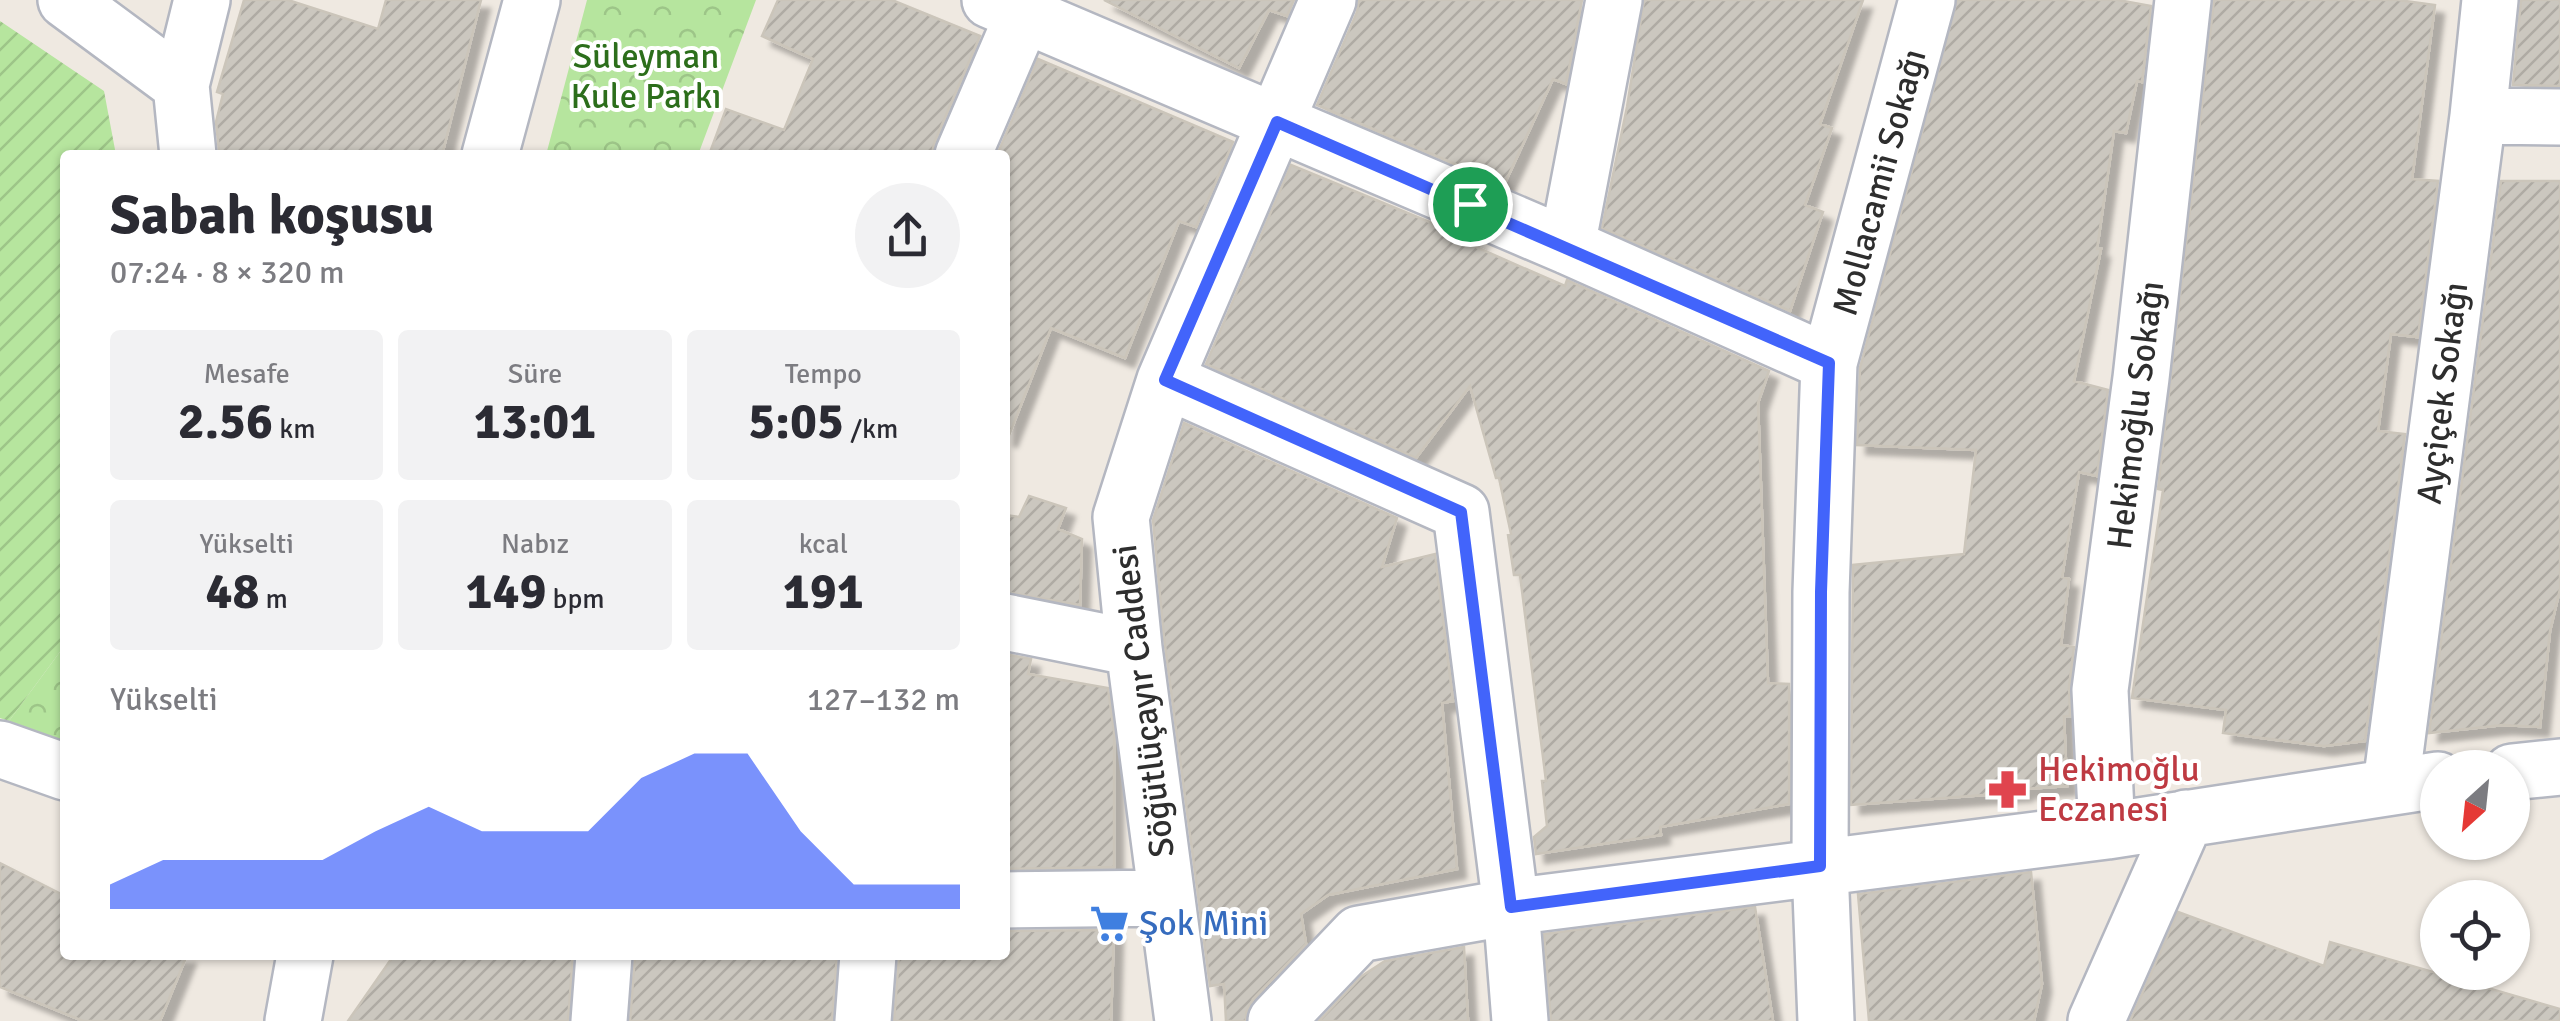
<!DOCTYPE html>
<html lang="tr">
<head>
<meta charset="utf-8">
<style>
	:root { --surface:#fff; --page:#f2f2f3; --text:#2b2b33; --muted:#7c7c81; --accent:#4264fb }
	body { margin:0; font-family:Signika,sans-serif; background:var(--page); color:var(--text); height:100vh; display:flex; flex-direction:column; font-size:38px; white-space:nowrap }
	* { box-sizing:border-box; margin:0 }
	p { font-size:32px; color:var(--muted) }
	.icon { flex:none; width:55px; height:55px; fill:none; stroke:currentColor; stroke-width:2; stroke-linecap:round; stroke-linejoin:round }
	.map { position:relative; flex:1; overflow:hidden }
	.side { position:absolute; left:60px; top:150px; width:950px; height:810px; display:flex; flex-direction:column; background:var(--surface); border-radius:10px; box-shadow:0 2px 8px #0004 }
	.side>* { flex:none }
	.needle { width:65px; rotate:207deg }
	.fabs { position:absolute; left:2420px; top:750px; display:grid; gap:20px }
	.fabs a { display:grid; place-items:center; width:110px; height:110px; border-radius:50%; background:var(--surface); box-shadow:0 2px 8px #0004; font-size:50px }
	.pin { position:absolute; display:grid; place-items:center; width:85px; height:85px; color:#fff; margin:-42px; border:5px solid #fff; border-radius:50%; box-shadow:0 2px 10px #0007 }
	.round { display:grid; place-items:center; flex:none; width:105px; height:105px; border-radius:52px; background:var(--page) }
	.head { display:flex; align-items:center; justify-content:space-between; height:170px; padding:0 50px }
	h1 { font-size:55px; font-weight:800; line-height:75px }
	.metrics { display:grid; grid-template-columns:repeat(3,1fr); gap:15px; height:170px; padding:10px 50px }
	.metrics div { display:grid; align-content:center; border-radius:10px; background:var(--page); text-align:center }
	.metrics b { font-size:50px; font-weight:800 }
	.metrics small { font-size:28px; font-weight:400 }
	.metrics p { font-size:28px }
	.chart { height:280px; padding:20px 50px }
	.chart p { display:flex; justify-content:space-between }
	.chart svg { width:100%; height:180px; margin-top:10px; fill:var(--accent); opacity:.7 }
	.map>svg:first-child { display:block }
	.forest { fill:url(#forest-crowns) }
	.garden { fill:url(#garden-furrows) }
	.building { fill:url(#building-hatch); stroke:#cbc5ba; stroke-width:2.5; filter:url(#shadow) }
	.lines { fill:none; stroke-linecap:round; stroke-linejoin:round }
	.minor-casing { stroke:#b4b7c1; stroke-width:60 }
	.minor { stroke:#fff; stroke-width:55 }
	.route-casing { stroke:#fff; stroke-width:20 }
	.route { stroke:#4264fb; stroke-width:12 }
	.labels { text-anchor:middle; stroke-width:8; stroke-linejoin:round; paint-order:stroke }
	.park-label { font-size:35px; fill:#2c6e1b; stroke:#fff }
	.street-label { font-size:35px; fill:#2e2e2e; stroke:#fff }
	.health-label { font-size:35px; fill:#be3a42; stroke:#fff; text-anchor:start }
	.shop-label { font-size:35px; fill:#366cbe; stroke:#fff; text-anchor:start }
</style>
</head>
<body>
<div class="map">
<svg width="2560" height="1021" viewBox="0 0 2560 1021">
	<defs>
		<pattern id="forest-crowns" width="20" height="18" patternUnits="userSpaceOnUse" patternTransform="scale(2.5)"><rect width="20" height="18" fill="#b6e59e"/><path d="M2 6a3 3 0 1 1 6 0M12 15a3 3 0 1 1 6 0" fill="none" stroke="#9dc588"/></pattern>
		<pattern id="garden-furrows" width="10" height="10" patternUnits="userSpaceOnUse" patternTransform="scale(2.5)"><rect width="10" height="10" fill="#b6e59e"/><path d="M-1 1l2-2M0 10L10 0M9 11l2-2" fill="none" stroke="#9dc588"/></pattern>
		<pattern id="building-hatch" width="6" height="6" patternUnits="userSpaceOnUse" patternTransform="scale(2.5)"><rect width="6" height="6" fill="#cbc7bf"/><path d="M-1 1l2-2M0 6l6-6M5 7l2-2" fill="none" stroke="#afaba4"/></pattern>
		<filter id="shadow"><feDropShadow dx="9" dy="9" stdDeviation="2.5" flood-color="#0004"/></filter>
	</defs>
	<rect width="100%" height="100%" fill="#efe9e1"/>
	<path class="forest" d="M587 0H756L698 155H546Z
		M65 645V741L9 721Z"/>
	<path class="garden" d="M0 21 104 91 116 155H65V645L9 721 0 718Z"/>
	<path class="building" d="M244 0H288L378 29 386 0H481L442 155H228L219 151 216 122 223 94 217 92Z
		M778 0H892L980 36 934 143 932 155H709L726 109 784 130 813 59 762 36Z
		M1104 0H1294L1287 16 1269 10 1239 68Z
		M1359 0H1582L1566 84 1553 79 1504 185 1317 105 1357 12Z
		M1644 0H1863L1820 124 1832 128 1805 205 1823 212 1790 311 1602 228 1627 107Z
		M1957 0H2118L2151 6 2142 82 2137 81 2126 133 2114 131 2097 249H2101L2074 381 2108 390 2097 476 2079 472 2062 577 2069 579 2061 645 2074 647 2069 686 2070 716H2064L2067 786 2024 789V792L1851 805 1853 565 1964 554 1976 450 1857 445 1860 368Z
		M2214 0H2398L2435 5 2412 179 2438 181 2418 337 2391 334 2378 431 2405 434 2365 741 2324 746 2223 733 2226 710 2132 698 2163 490 2158 489Z
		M2521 0H2560V86L2513 85Z
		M1038 59 1233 142 1196 227 1179 221 1125 358 1051 328 1008 438 1005 437V155H997Z
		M1291 165 1478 242 1476 247 1526 269 1565 286 1567 280 1769 371 1758 403 1768 683 1789 684V804L1660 827 1661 835 1536 854 1534 837 1547 826 1542 781H1546L1520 575H1514L1508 535 1511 534 1499 478H1496L1470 386 1416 458 1206 364Z
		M2501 181H2560V589L2550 631 2540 727 2503 725 2429 733Z
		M1184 423 1397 518 1382 567 1435 554 1453 701 1442 703 1457 869 1328 895 1301 914 1306 944 1253 999 1246 1013V1021H1226L1224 984 1210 986 1164 638 1153 520Z
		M1029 496 1066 508 1058 529 1082 539 1080 605 1005 592V515L1019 517Z
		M1005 654 1031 659 1028 674 1108 688 1114 732V867L1005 869Z
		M0 863 65 896V955H187L160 1021H83L0 987Z
		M2031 872 2042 984 2034 1021H1869L1858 894Z
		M1755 907 1773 1021H1551L1544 934Z
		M2178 912 2324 966 2330 942 2560 1009V1021H2130Z
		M1114 930 1111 1021H894L899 955H1005V931Z
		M1464 947 1468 1021H1319L1362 976 1385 961Z
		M394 955H573L568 1021H348Z
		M635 955H837L832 1021H630Z"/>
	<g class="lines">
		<defs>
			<path id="minor" d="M66 0 181 85 188 155
				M990 0 1567 246 1829 363
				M181 85 202 0
				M2478 116 2560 117
				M490 155 532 0
				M963 155 1024 13
				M1567 246 1614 0
				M1165 380 1461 512 1511 907 1520 1021
				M1005 622 1134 648
				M0 749 65 772
				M2512 772 2560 767
				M2391 785 2478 116 2490 0
				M2107 831 2100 690 2141 378 2183 0
				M1005 900 1166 898
				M293 1021 305 955
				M599 1021 604 955
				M863 1021 868 955
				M1183 1021 1134 648 1121 517 1165 380 1328 0
				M1276 1021 1359 934 1511 907 2107 831 2438 780
				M1826 1021 1820 867 1821 592 1829 363 1927 0
				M2096 1021 2186 818"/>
		</defs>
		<use href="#minor" class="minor-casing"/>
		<use href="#minor" class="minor"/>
	</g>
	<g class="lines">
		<defs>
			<path id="route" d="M1277 122 1829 363 1821 592 1820 866 1511 907 1461 512 1165 380Z"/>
		</defs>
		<use href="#route" class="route-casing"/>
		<use href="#route" class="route"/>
	</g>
	<defs>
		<symbol id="pharmacy-bare" viewBox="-9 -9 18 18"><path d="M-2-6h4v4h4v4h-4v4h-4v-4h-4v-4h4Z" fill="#e0444e" stroke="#fff" stroke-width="2.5" paint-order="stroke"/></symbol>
		<symbol id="supermarket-bare" viewBox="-9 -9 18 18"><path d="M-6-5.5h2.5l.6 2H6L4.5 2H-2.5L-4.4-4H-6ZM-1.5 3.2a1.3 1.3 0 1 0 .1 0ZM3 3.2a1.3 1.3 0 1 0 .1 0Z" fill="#3f7fe0" stroke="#fff" stroke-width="2.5" paint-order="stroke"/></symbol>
	</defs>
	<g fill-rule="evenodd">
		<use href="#pharmacy-bare" x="1980" y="762" width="55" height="55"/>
		<use href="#supermarket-bare" x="1082" y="896" width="55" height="55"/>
	</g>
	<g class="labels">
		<g class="park-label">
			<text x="646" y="68">Süleyman<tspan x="646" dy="40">Kule Parkı</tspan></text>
		</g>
		<g class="street-label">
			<text transform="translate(1879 182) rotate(-75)" y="12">Mollacamii Sokağı</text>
			<text transform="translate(2442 393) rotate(-83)" y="12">Ayçiçek Sokağı</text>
			<text transform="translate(2135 415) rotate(-83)" y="12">Hekimoğlu Sokağı</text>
			<text transform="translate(1143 701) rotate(-97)" y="12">Söğütlüçayır Caddesi</text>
		</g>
		<g class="health-label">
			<text x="2038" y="781">Hekimoğlu<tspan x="2038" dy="40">Eczanesi</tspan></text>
		</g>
		<g class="shop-label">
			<text x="1139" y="935">Şok Mini</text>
		</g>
	</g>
</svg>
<div class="fabs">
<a><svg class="needle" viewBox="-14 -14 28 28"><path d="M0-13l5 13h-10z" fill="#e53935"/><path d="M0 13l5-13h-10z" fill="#7c7c81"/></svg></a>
<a><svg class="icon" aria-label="locate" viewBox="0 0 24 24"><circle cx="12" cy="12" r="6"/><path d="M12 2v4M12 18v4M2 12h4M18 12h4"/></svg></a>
</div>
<div class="pin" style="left:1470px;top:204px;background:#1e9e55"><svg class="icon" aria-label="arrive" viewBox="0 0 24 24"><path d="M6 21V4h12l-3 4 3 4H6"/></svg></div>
<section class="side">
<div class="head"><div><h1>Sabah koşusu</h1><p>07:24 · 8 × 320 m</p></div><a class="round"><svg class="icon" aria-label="share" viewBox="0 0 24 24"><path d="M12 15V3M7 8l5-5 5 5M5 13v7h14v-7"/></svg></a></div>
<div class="metrics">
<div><p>Mesafe</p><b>2.56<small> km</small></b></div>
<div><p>Süre</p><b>13:01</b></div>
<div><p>Tempo</p><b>5:05<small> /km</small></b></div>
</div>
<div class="metrics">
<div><p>Yükselti</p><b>48<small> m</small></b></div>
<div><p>Nabız</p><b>149<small> bpm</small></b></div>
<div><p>kcal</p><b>191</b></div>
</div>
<div class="chart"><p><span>Yükselti</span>127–132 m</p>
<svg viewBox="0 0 160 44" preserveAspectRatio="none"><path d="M0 44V38L10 32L20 32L30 32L40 32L50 25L60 19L70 25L80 25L90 25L100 12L110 6L120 6L130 25L140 38L150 38L160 38V44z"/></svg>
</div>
</section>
</div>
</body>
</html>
